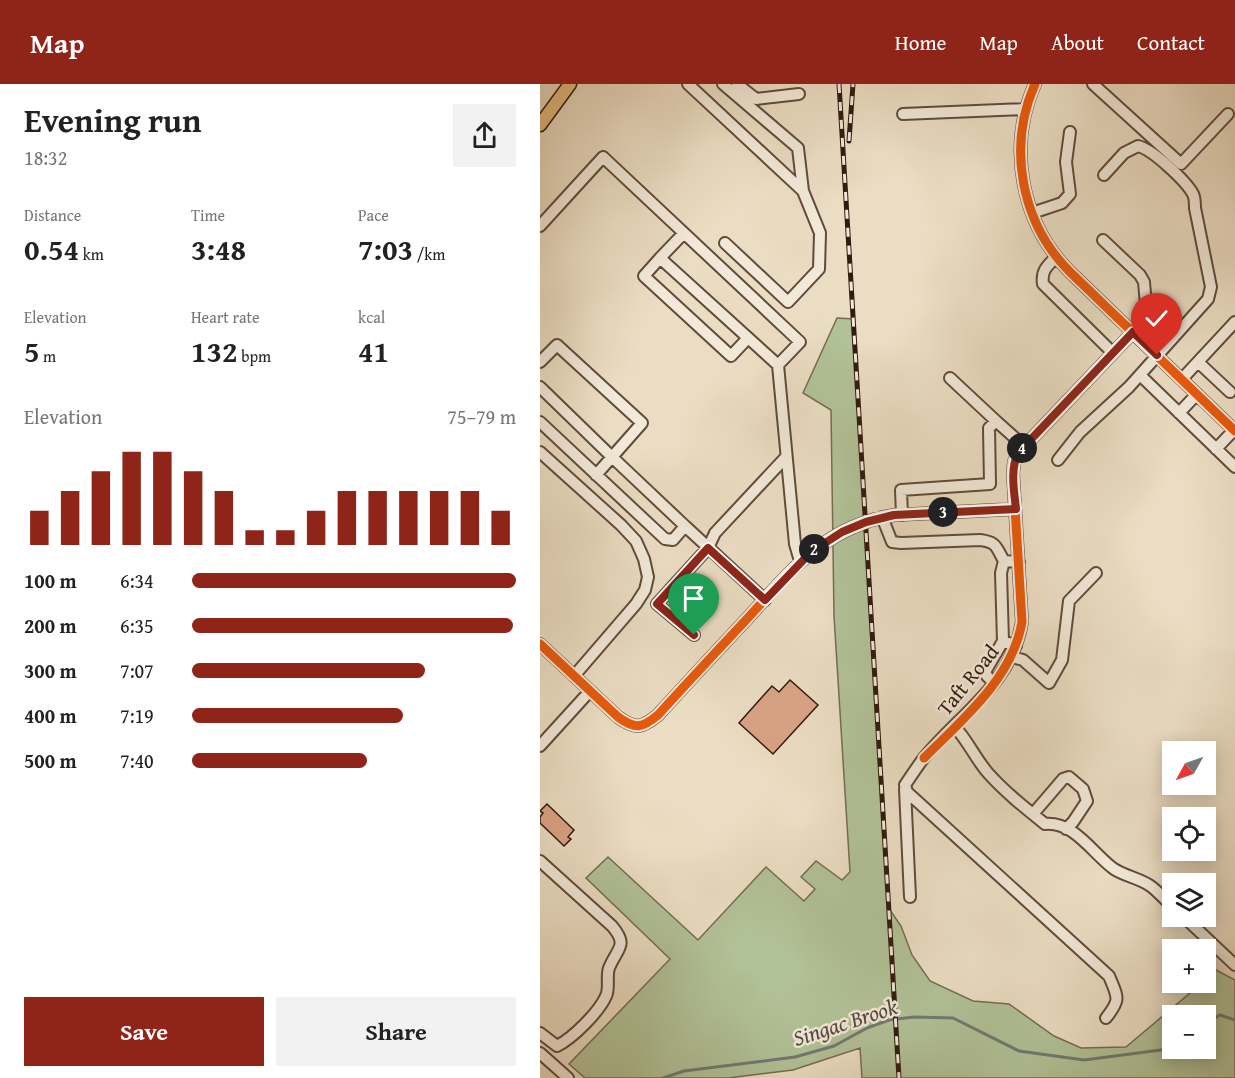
<!DOCTYPE html>
<html lang="en">
<head>
<meta charset="utf-8">
<style>
	:root { --surface:#fff; --page:#f2f2f2; --text:#222; --muted:#767676; --accent:#8f2418 }
	body { margin:0; font-family:"Gentium Book Plus",serif; background:var(--page); color:var(--text); height:100vh; display:flex; flex-direction:column; font-size:22px; white-space:nowrap }
	* { box-sizing:border-box; margin:0 }
	p { font-size:20px; color:var(--muted) }
	.icon { flex:none; width:33px; height:33px; fill:none; stroke:currentColor; stroke-width:2; stroke-linecap:round; stroke-linejoin:round }
	.map { position:relative; flex:1; overflow:hidden }
	.panel { display:flex; flex-direction:column; background:var(--surface); width:540px }
	.panel>* { flex:none }
	.needle { width:39px; rotate:230deg }
	.tools { position:absolute; left:622px; top:657px; display:grid; gap:12px }
	.tools a { display:grid; place-items:center; width:54px; height:54px; border-radius:0px; background:var(--surface); box-shadow:0 3px 15px #0003; font-size:30px }
	.pin { position:absolute; display:grid; place-items:center; width:51px; height:51px; color:#fff; margin:-62px -26px; border-radius:50% 50% 50% 0; rotate:-45deg; box-shadow:0 0 6px #0007 }
	.pin .icon { rotate:45deg }
	.km { position:absolute; width:30px; height:30px; margin:-15px; border-radius:50%; background:#222; color:#fff; font-size:16px; line-height:30px; text-align:center }
	.round { display:grid; place-items:center; flex:none; width:63px; height:63px; border-radius:0px; background:var(--page) }
	.summary { display:flex; align-items:center; justify-content:space-between; height:102px; padding:0 24px }
	h1 { font-size:33px; font-weight:800; line-height:45px }
	.metrics { display:grid; grid-template-columns:repeat(3,1fr); gap:9px; height:102px; padding:6px 24px }
	.metrics div { display:grid; align-content:center }
	.metrics b { font-size:30px; font-weight:800 }
	.metrics small { font-size:16px; font-weight:400 }
	.metrics p { font-size:16px }
	.chart { height:168px; padding:12px 24px }
	.chart p { display:flex; justify-content:space-between }
	.chart svg { width:100%; height:108px; margin-top:6px; stroke:var(--accent); stroke-width:6 }
	.action { display:flex; gap:12px; margin-top:auto; padding:12px 24px }
	.action a { flex:1; height:69px; border-radius:0px; background:var(--accent); color:#fff; font-size:24px; font-weight:800; line-height:69px; text-align:center }
	.action a+a { background:var(--page); color:var(--text) }
	ul { padding:0 24px; list-style:none; font-size:20px }
	li { display:grid; grid-template-columns:96px 72px 1fr; align-items:center; height:45px }
	li i { height:15px; border-radius:8px; background:var(--accent) }
	header { display:flex; align-items:center; gap:36px; box-sizing:border-box; height:84px; padding:0 30px; background:var(--accent); color:#fff }
	header strong { font-size:28px }
	nav { display:flex; gap:33px; margin-inline-start:auto; font-size:21px }
	main { display:flex; flex:1; min-height:0 }
	.map>svg:first-child { display:block }
	.green { fill:#b2c298; stroke:#726e53; stroke-width:1.5; fill-rule:evenodd }
	.lines { fill:none; stroke-linecap:round; stroke-linejoin:round }
	.stream { stroke:#6f7b72; stroke-width:3 }
	.building { fill:#daa386; stroke:#321a0e; stroke-width:1.5 }
	.minor-casing { stroke:#604b3b; stroke-width:14 }
	.major-casing { stroke:#321a0e; stroke-width:15 }
	.minor { stroke:#f2e9d8; stroke-width:10 }
	.major { stroke:#e6be82; stroke-width:12 }
	.rail-casing { stroke:#321a0e; stroke-width:5 }
	.rail { stroke:#f2e9d8; stroke-width:3; stroke-dasharray:9; stroke-linecap:butt }
	.cycleway-casing { stroke:#f2e9d8; stroke-width:13 }
	.cycleway { stroke:#e8590c; stroke-width:9 }
	.route-casing { stroke:#fff; stroke-width:12 }
	.route { stroke:#8f2418; stroke-width:8 }
	.labels { text-anchor:middle; stroke-width:5; stroke-linejoin:round; paint-order:stroke }
	.street-label { font-size:21px; fill:#321a0e; stroke:#f2e9d8 }
	.water-label { font-size:22px; font-style:italic; fill:#514a40; stroke:#f2e9d8 }
</style>
</head>
<body>
<header>
<strong>Map</strong>
<nav><a>Home</a><a>Map</a><a>About</a><a>Contact</a></nav>
</header>
<main>
<section class="panel">
<div class="summary"><div><h1>Evening run</h1><p>18:32</p></div><a class="round"><svg class="icon" aria-label="share" viewBox="0 0 24 24"><path d="M12 15V3M7 8l5-5 5 5M5 13v7h14v-7"/></svg></a></div>
<div class="metrics">
<div><p>Distance</p><b>0.54<small> km</small></b></div>
<div><p>Time</p><b>3:48</b></div>
<div><p>Pace</p><b>7:03<small> /km</small></b></div>
</div>
<div class="metrics">
<div><p>Elevation</p><b>5<small> m</small></b></div>
<div><p>Heart rate</p><b>132<small> bpm</small></b></div>
<div><p>kcal</p><b>41</b></div>
</div>
<div class="chart"><p><span>Elevation</span>75–79 m</p>
<svg viewBox="0 0 160 44" preserveAspectRatio="none"><path d="M5 44V30M15 44V22M25 44V14M35 44V6M45 44V6M55 44V14M65 44V22M75 44V38M85 44V38M95 44V30M105 44V22M115 44V22M125 44V22M135 44V22M145 44V22M155 44V30"/></svg>
</div>
<ul>
<li><b>100 m</b>6:34<i style="width:100%"></i></li>
<li><b>200 m</b>6:35<i style="width:99%"></i></li>
<li><b>300 m</b>7:07<i style="width:72%"></i></li>
<li><b>400 m</b>7:19<i style="width:65%"></i></li>
<li><b>500 m</b>7:40<i style="width:54%"></i></li>
</ul>
<div class="action"><a>Save</a><a>Share</a></div>
</section>
<div class="map">
<svg width="695" height="994" viewBox="0 0 695 994">
	<rect width="100%" height="100%" fill="#ebddc3"/>
	<filter id="stains"><feTurbulence type="fractalNoise" baseFrequency=".00333" numOctaves="4"/><feColorMatrix values="0 0 0 0 .2 0 0 0 0 .09 0 0 0 0 .02 0 0 0 .5 -.17"/></filter>
	<radialGradient id="worn" r=".72"><stop offset=".6" stop-color="#630" stop-opacity="0"/><stop offset="1" stop-color="#630" stop-opacity=".3"/></radialGradient>
	<path class="green" d="M297 234 314 235 350 826 361 842 372 871 390 897 433 917 469 920 514 952 541 964 586 963 662 899 666 898V895L676 886 695 896V994H322L320 964 253 986 188 994H45L29 980 130 875 46 794 68 773 158 856 226 783 264 817 275 805 261 793 276 777 302 796 310 788 294 532 291 326 263 309ZM633 932H666V964H633Z"/>
	<g class="lines">
		<path class="stream" d="M666 939 680 931 695 936
			M123 994 144 987 255 973 294 962 327 944 349 936 374 933 413 934 479 967 544 976 621 966 633 959"/>
	</g>
	<path class="building" d="M250 596 278 621 233 670 199 639 232 602 239 608Z
		M7 720 34 746 28 753 31 755 24 762 0 739V733L3 729 0 727Z"/>
	<g class="lines">
		<defs>
			<path id="minor" d="M148 0 263 107 258 64 183 0
				M197 0 216 15 259 10
				M495 0C467 63 481 139 530 188L695 347
				M553 0 641 80 688 30
				M363 30 486 25
				M492 129 522 119 530 110 526 78 530 48
				M0 142 63 73 260 258 238 281 255 460 260 477
				M143 150 120 174 238 281
				M563 156 600 191 604 198 606 221 610 231 634 253
				M185 159 248 218 279 185 280 149 263 107
				M516 173C507 182 501 187 503 200L573 269
				M120 174 104 192 191 272 208 254
				M0 278 17 261 102 339 72 373 0 303
				M658 278 690 308
				M600 291 695 383
				M410 294 456 337
				M642 295 695 238
				M639 329 657 310
				M0 338 125 455 133 456 145 442 225 516
				M676 365 694 346
				M0 368 81 441 96 457 104 475 108 493 105 506 96 520 34 592
				M518 376 540 348 589 303 668 215 671 203 655 124C655 119 655 114 653 110 646 97 612 65 598 62L584 69 564 91
				M56 391 72 373 145 442
				M362 431 361 406 450 400 449 344 456 337 484 362
				M342 433 352 458 361 459 440 456C457 458 456 463 464 477L479 478
				M464 477 461 489 463 557 476 562
				M154 551 117 520 168 464 175 449 246 373
				M0 560 78 633C96 646 102 644 118 631 147 599 176 568 205 537 251 487 283 443 354 431L475 425
				M472 573 483 576 509 599 522 576 529 517 556 489
				M454 599 447 592 445 588 463 557
				M415 643C428 657 435 674 448 689 465 708 485 724 505 740 534 737 553 770 574 785 585 792 598 794 609 801 617 806 625 816 633 823
				M0 662 50 607
				M365 705 370 813
				M493 730 523 695 529 693 543 705 547 717 533 738 526 745
				M0 777 72 842C89 862 77 864 69 884 66 893 70 904 66 912 59 928 33 954 17 962L0 949
				M643 832 695 881
				M566 934C581 915 578 914 569 892L367 708 365 701C371 692 377 683 383 675 421 628 471 602 482 538L473 390 474 378 478 369 593 248
				M0 969 28 994"/>
			<path id="major" d="M0 41 30 0"/>
		</defs>
		<use href="#minor" class="minor-casing"/>
		<use href="#major" class="major-casing"/>
		<use href="#minor" class="minor"/>
		<use href="#major" class="major"/>
		<defs>
			<path id="rail" d="M299 0 359 994
				M309 57 313 0"/>
		</defs>
		<use href="#rail" class="rail-casing"/>
		<use href="#rail" class="rail"/>
		<defs>
			<path id="cycleway" d="M495 0C467 63 481 139 530 188L695 347
				M0 560 78 633C96 646 102 644 118 631 147 599 176 568 205 537 251 487 283 443 354 431L475 425
				M384 674C423 635 472 595 482 538L473 390 474 378 478 369 593 248"/>
		</defs>
		<use href="#cycleway" class="cycleway-casing"/>
		<use href="#cycleway" class="cycleway"/>
	</g>
	<g class="lines">
		<defs>
			<path id="route" d="M154 551 117 520 168 464 225 516 271 468 302 448 326 438 354 431 476 425C474 406 470 386 478 369L593 248 617 271"/>
		</defs>
		<use href="#route" class="route-casing"/>
		<use href="#route" class="route"/>
	</g>
	<g class="labels">
		<g class="street-label">
			<text transform="translate(428 596) rotate(-51)" y="7">Taft Road</text>
		</g>
		<g class="water-label">
			<text transform="translate(305 938) rotate(-18)" y="8">Singac Brook</text>
		</g>
	</g>
	<rect width="100%" height="100%" filter="url(#stains)"/>
	<rect width="100%" height="100%" fill="url(#worn)"/>
</svg>
<div class="tools">
<a><svg class="needle" viewBox="-14 -14 28 28"><path d="M0-13l5 13h-10z" fill="#e53935"/><path d="M0 13l5-13h-10z" fill="#767676"/></svg></a>
<a><svg class="icon" aria-label="locate" viewBox="0 0 24 24"><circle cx="12" cy="12" r="6"/><path d="M12 2v4M12 18v4M2 12h4M18 12h4"/></svg></a>
<a><svg class="icon" aria-label="layers" viewBox="0 0 24 24"><path d="M12 4l9 5-9 5-9-5zM3 14l9 5 9-5"/></svg></a>
<a>+</a>
<a>−</a>
</div>
<div class="pin" style="left:154px;top:551px;background:#1e9e55"><svg class="icon" aria-label="arrive" viewBox="0 0 24 24"><path d="M6 21V4h12l-3 4 3 4H6"/></svg></div>
<div class="pin" style="left:617px;top:271px;background:#d93025"><svg class="icon" aria-label="check" viewBox="0 0 24 24"><path d="M5 12l5 5 9-10"/></svg></div>
<b class="km" style="left:274px;top:465px">2</b>
<b class="km" style="left:403px;top:428px">3</b>
<b class="km" style="left:482px;top:364px">4</b>
</div>
</main>
</body>
</html>
